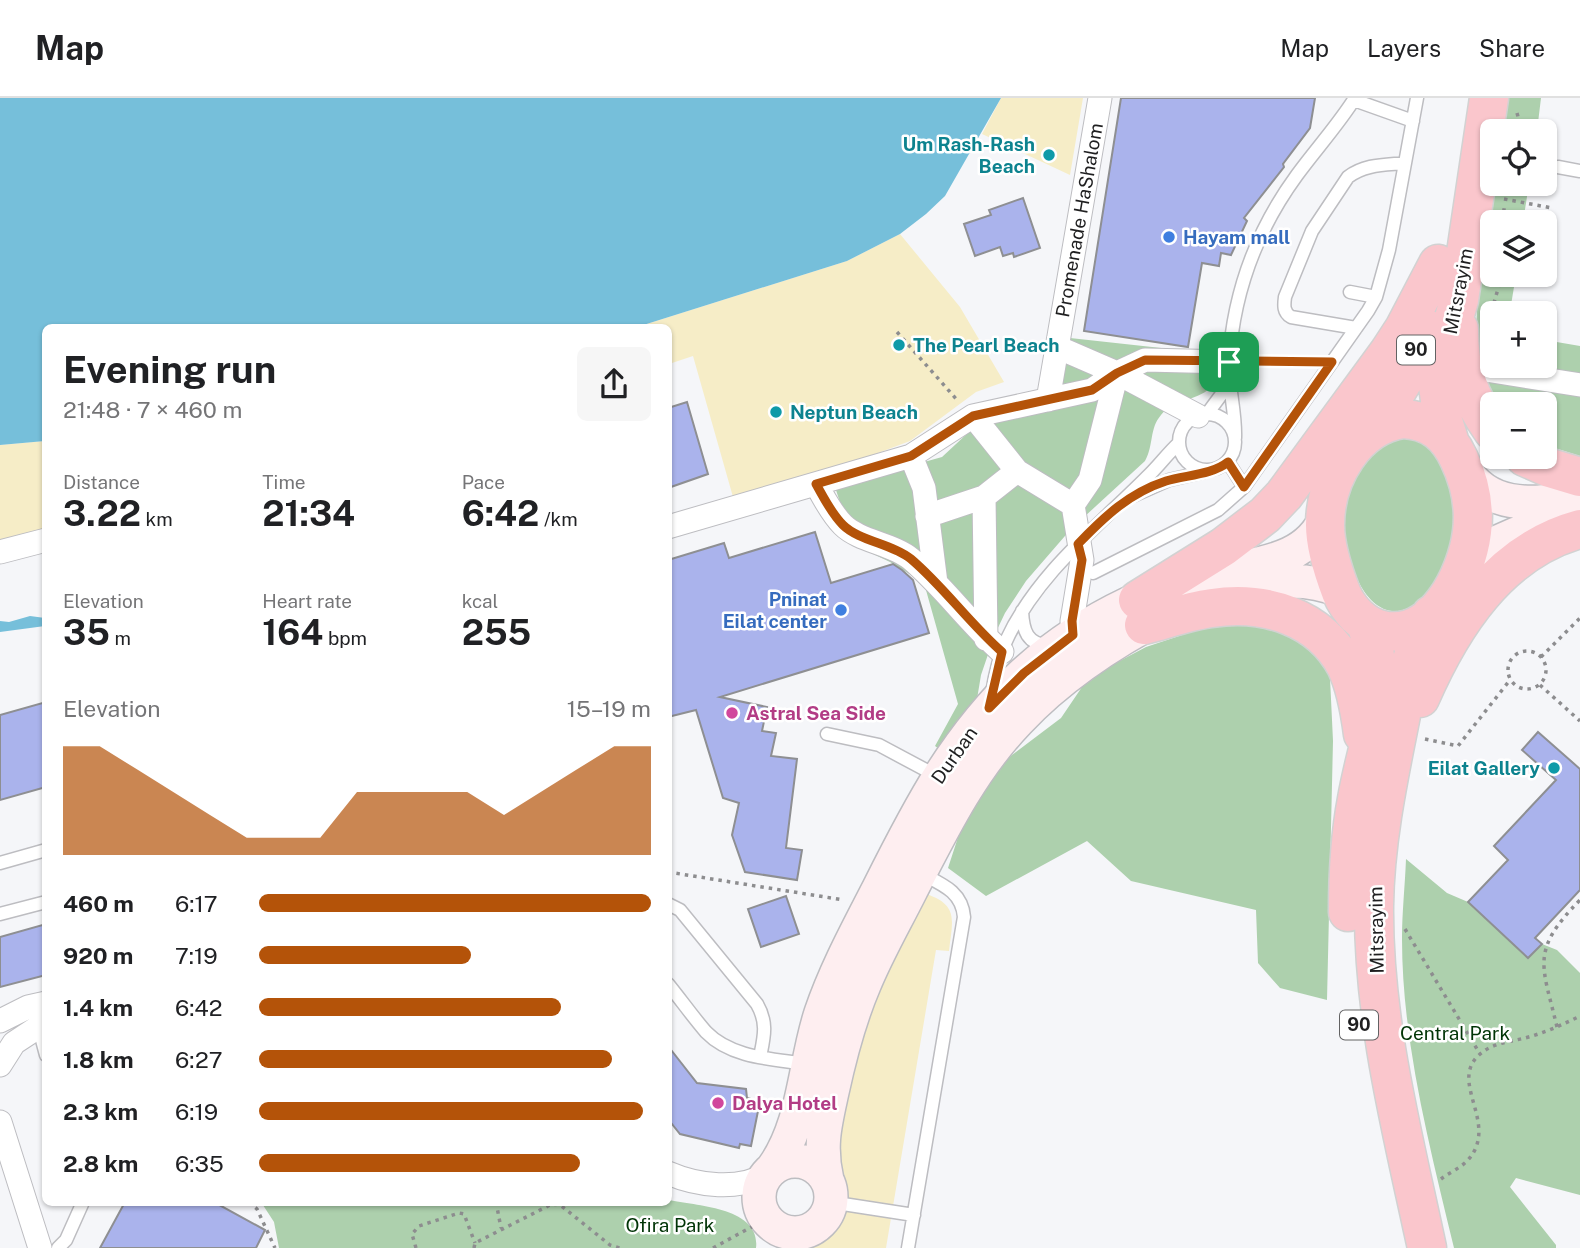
<!DOCTYPE html>
<html lang="en">
<head>
<meta charset="utf-8">
<style>
	:root { --surface:#fff; --page:#f6f6f6; --text:#202124; --muted:#757577; --line:#e0e0e0; --accent:#b45309 }
	body { margin:0; font-family:"Public Sans",sans-serif; background:var(--page); color:var(--text); height:100vh; display:flex; flex-direction:column; font-size:26px; white-space:nowrap }
	* { box-sizing:border-box; margin:0 }
	p { font-size:23px; color:var(--muted) }
	.icon { flex:none; width:38px; height:38px; fill:none; stroke:currentColor; stroke-width:2; stroke-linecap:round; stroke-linejoin:round }
	.map { position:relative; flex:1; overflow:hidden }
	.side { position:absolute; left:42px; top:226px; width:630px; height:882px; display:flex; flex-direction:column; background:var(--surface); border-radius:10px; box-shadow:0 2px 5px #0004 }
	.side>* { flex:none }
	.tools { position:absolute; left:1480px; top:21px; display:grid; gap:14px }
	.tools a { display:grid; place-items:center; width:77px; height:77px; border-radius:10px; background:var(--surface); box-shadow:0 2px 5px #0004; font-size:35px }
	.pin { position:absolute; display:grid; place-items:center; width:60px; height:60px; color:#fff; margin:-30px; border-radius:14px; box-shadow:0 4px 10px #0006 }
	.round { display:grid; place-items:center; flex:none; width:74px; height:74px; border-radius:10px; background:var(--page) }
	.overview { display:flex; align-items:center; justify-content:space-between; height:119px; padding:0 21px }
	h1 { font-size:38px; font-weight:700; line-height:52px }
	.metrics { display:grid; grid-template-columns:repeat(3,1fr); gap:10px; height:119px; padding:7px 21px }
	.metrics div { display:grid; align-content:center }
	.metrics b { font-size:35px; font-weight:700 }
	.metrics small { font-size:19px; font-weight:400 }
	.metrics p { font-size:19px }
	.chart { height:196px; padding:14px 21px }
	.chart p { display:flex; justify-content:space-between }
	.chart svg { width:100%; height:126px; margin-top:7px; fill:var(--accent); opacity:.7 }
	ul { padding:0 21px; list-style:none; font-size:23px }
	li { display:grid; grid-template-columns:112px 84px 1fr; align-items:center; height:52px }
	li i { height:18px; border-radius:9px; background:var(--accent) }
	header { display:flex; align-items:center; gap:42px; box-sizing:border-box; height:98px; padding:0 35px; background:var(--surface); border-bottom:2px solid var(--line) }
	header strong { font-size:33px }
	nav { display:flex; gap:38px; margin-inline-start:auto; font-size:24px }
	.map>svg:first-child { display:block }
	.green { fill:#add0ad }
	.sand { fill:#f6edc7 }
	.water { fill:#76bfda }
	.building { fill:#aab3ec; stroke:#8e8f92; stroke-width:2 }
	.lines { fill:none; stroke-linecap:round; stroke-linejoin:round }
	.lane-casing { stroke:#bdbdc1; stroke-width:15 }
	.street-casing { stroke:#bdbdc1; stroke-width:25 }
	.secondary-casing { stroke:#bdbdc1; stroke-width:36 }
	.highway-casing { stroke:#d2d2d2; stroke-width:41 }
	.path { stroke:#8d8d8f; stroke-width:3.5; stroke-dasharray:3.5 5; stroke-linecap:butt }
	.lane { stroke:#fff; stroke-width:12 }
	.street { stroke:#fff; stroke-width:23 }
	.secondary { stroke:#feeef0; stroke-width:33 }
	.highway { stroke:#fac6cc; stroke-width:38 }
	.route-casing { stroke:#fff; stroke-width:14 }
	.route { stroke:#b45309; stroke-width:9 }
	.culture-dot { fill:#0f9aa8; stroke:#fff; stroke-width:2.5 }
	.shop-dot { fill:#3f7fe0; stroke:#fff; stroke-width:2.5 }
	.hotel-dot { fill:#d1479c; stroke:#fff; stroke-width:2.5 }
	.labels { text-anchor:middle; stroke-width:5; stroke-linejoin:round; paint-order:stroke }
	.shield { fill:#fff; stroke:#626263; stroke-width:2 }
	.shield-label { font-size:18px; font-weight:bold; fill:#1f1f20 }
	.culture-label { font-size:19px; font-weight:bold; fill:#0d838f; stroke:#fff; text-anchor:end }
	.street-label { font-size:19px; fill:#1f1f20; stroke:#fff }
	.shop-label { font-size:19px; font-weight:bold; fill:#366cbe; stroke:#fff; text-anchor:start }
	.hotel-label { font-size:19px; font-weight:bold; fill:#b23c85; stroke:#fff; text-anchor:start }
	.park-label { font-size:19px; fill:#003406; stroke:#fff }
</style>
</head>
<body>
<header>
<strong>Map</strong>
<nav><a>Map</a><a>Layers</a><a>Share</a></nav>
</header>
<div class="map">
<svg width="1580" height="1150" viewBox="0 0 1580 1150">
	<rect width="100%" height="100%" fill="#f5f6f9"/>
	<path class="green" d="M1506 0H1541L1537 33H1501Z
		M1494 86H1529L1523 124H1493V177H1516L1511 207 1527 210 1526 215H1493V268H1545V242L1580 248V358L1545 347V306H1495C1490 293 1483 279 1480 265 1469 217 1487 136 1494 86Z
		M1070 240 1216 256C1215 264 1216 275 1214 283 1207 303 1175 299 1161 317 1149 331 1154 347 1145 363L1071 431 1026 483 1005 515 995 536 981 577 977 601 942 653 935 648 958 606 924 485 890 464 854 447 835 389 942 359 984 320 1052 311Z
		M1400 335 1429 344C1437 359 1450 376 1453 392 1458 410 1460 436 1454 455 1446 477 1419 516 1392 513 1358 509 1342 447 1344 419 1346 401 1353 380 1363 364 1370 353 1389 343 1400 335Z
		M1218 525 1261 526 1295 539 1322 563 1330 580 1333 643 1327 902 1280 890 1258 865 1256 812 1131 783 1087 743 986 798 948 770 963 724 992 672 1061 620 1082 589 1112 567 1146 549Z
		M1406 761 1447 795 1468 804 1528 860 1542 846 1557 852 1580 875V1097L1516 1080 1510 1089 1556 1147V1150H1454C1430 1050 1402 944 1402 841 1402 814 1405 788 1406 761Z
		M669 1102C696 1108 761 1109 756 1150H279L274 1124 261 1104H668Z"/>
	<path class="sand" d="M1001 0H1083L1070 77 982 36Z
		M900 136 960 209 1004 284 976 294 910 343 862 361 733 399 693 258 669 266 668 229H637L847 163Z
		M45 343V432L0 444V347Z
		M926 796C960 807 952 824 949 853L936 852 886 1150H810L811 1144 827 1129 838 1111 837 1021 881 877Z"/>
	<path class="water" d="M0 0H1001L945 98 926 116 900 136 847 163 637 229H46L45 343 0 347Z
		M30 518 45 520V528L0 534V523L9 524Z"/>
	<path class="building" d="M1121 0H1315L1310 30 1283 66 1284 69 1244 120 1247 123 1231 157 1221 155 1219 168 1202 165 1188 249 1084 233Z
		M1023 100 1040 150 1014 159 1013 155 1003 158 1000 149 975 158 964 126 991 117 989 112Z
		M687 304 708 376 668 390V310Z
		M815 434 831 485 893 466 902 472 913 482 929 535 720 599 767 609 762 633 776 635 771 658 797 661 786 750 802 752 797 782 745 774 732 737 739 705 723 700 696 612 668 619V462L724 445 729 460Z
		M46 604V689L0 702V617Z
		M1538 634 1580 671V792L1535 840 1542 846 1528 860 1468 804 1508 762 1494 748 1556 682 1522 652Z
		M786 798 799 836 761 849 748 811Z
		M46 826V877L0 889V839Z
		M668 948 697 985 746 991 747 1000 760 1003 751 1048 740 1046 739 1050 680 1036 668 1021Z
		M125 1104H214L265 1132 256 1150H100Z"/>
	<g class="lines">
		<defs>
			<path id="lane" d="M1354 2 1413 23
				M1558 69 1580 73
				M1350 194 1376 199
				M1356 230 1291 219C1283 214 1284 207 1285 199L1312 133 1348 79C1365 66 1385 67 1405 65
				M1179 344a28 28 0 1 1 56 0a28 28 0 1 1-56 0Z
				M1207 316 1221 297 1228 279
				M1235 340C1236 314 1228 289 1229 265 1233 196 1256 133 1297 77 1316 51 1338 27 1355 0
				M1228 364 1244 389
				M1133 398 1169 382 1204 374
				M1093 475 1218 412 1244 389 1368 213 1376 199 1389 152 1417 0
				M1022 513C1023 533 1027 546 1049 548
				M992 595C995 577 999 559 1006 543 1036 477 1096 430 1146 380 1158 369 1167 356 1179 345
				M827 636 879 647 937 678
				M0 765 46 752
				M668 806 680 812 757 906C768 925 764 939 760 959
				M0 816 46 804
				M668 886C681 902 693 919 706 934 731 960 773 961 806 966
				M38 927 46 957
				M830 1104 914 1117
				M58 1150 66 1142 83 1104
				M908 1150 964 819C962 793 941 786 920 775"/>
			<path id="street" d="M1057 249 1117 275 1198 318
				M1461 268 1580 287
				M1048 302 1100 0
				M973 318 1017 373 1073 407 1082 462 1072 523 1073 537
				M911 358 924 390 936 485
				M816 386C824 400 831 415 843 427 859 443 893 446 911 461 944 489 969 525 1002 554
				M1073 407 1090 382 1117 275
				M927 418 984 399
				M668 429 911 358 973 318 1092 292 1117 275 1145 262 1229 264
				M0 454 46 442
				M986 541 984 399 1017 373
				M0 923 28 909 46 905
				M0 967 14 945 46 924
				M0 1024 40 1150
				M668 1075C698 1088 739 1093 767 1076"/>
			<path id="secondary" d="M1463 369C1490 414 1536 405 1580 400
				M1463 469C1494 440 1534 426 1575 424
				M1242 489C1276 482 1308 479 1341 493
				M759 1099a36 36 0 1 1 72 0a36 36 0 1 1-72 0Z
				M773 1070C805 1026 804 966 821 915 836 871 858 831 879 790 919 710 956 638 1023 576 1054 548 1090 524 1128 506 1155 493 1184 483 1213 476 1255 465 1306 465 1326 419
				M827 1082C819 1048 825 1026 832 994 840 957 849 922 864 887 877 855 895 824 911 792 942 732 971 672 1018 623 1060 578 1114 543 1168 515"/>
			<path id="highway" d="M1459 231C1459 273 1469 299 1493 333
				M1403 321C1431 322 1448 337 1459 361 1470 384 1475 409 1472 434 1467 476 1434 544 1382 532 1363 528 1348 511 1341 494 1333 473 1325 449 1325 427 1325 380 1355 328 1403 321Z
				M1374 331 1404 281 1425 230
				M1449 342 1443 323 1438 288 1441 267 1459 202 1489 0
				M1525 359 1550 370 1580 379
				M1138 502 1223 449 1265 417 1284 397 1389 254 1404 231 1438 166
				M1144 527C1167 521 1189 513 1212 510 1265 502 1320 519 1346 568 1356 589 1360 613 1363 636
				M1420 600C1452 527 1499 453 1580 431
				M1348 814C1348 776 1350 738 1357 701 1369 634 1392 594 1366 526
				M1427 1150C1403 1037 1373 924 1374 808 1375 726 1397 644 1411 565L1419 540 1431 517"/>
		</defs>
		<use href="#lane" class="lane-casing"/>
		<use href="#street" class="street-casing"/>
		<use href="#secondary" class="secondary-casing"/>
		<use href="#highway" class="highway-casing"/>
		<path class="path" d="M1517 15 1522 33
			M1504 101 1552 110
			M1502 122 1505 106
			M897 234 958 303
			M1493 238 1489 222 1502 177
			M1249 264H1311
			M1508 572a19 19 0 1 1 38 0a19 19 0 1 1-38 0Z
			M1541 559 1580 520
			M1540 587 1580 623
			M1425 641 1458 648 1510 582
			M668 774 844 802
			M1405 831 1480 956
			M1557 929C1542 866 1530 853 1580 802
			M1441 1081C1449 1075 1460 1070 1467 1063 1501 1027 1448 985 1479 957 1492 945 1509 944 1525 940 1544 935 1562 927 1580 918
			M249 1104 257 1111 275 1150
			M496 1104 501 1130
			M416 1150 412 1136 419 1128 459 1115 464 1116 475 1145
			M474 1150 475 1145 550 1107 559 1106 610 1147 620 1150
			M713 1150 766 1121"/>
		<use href="#lane" class="lane"/>
		<use href="#street" class="street"/>
		<use href="#secondary" class="secondary"/>
		<use href="#highway" class="highway"/>
	</g>
	<g class="lines">
		<defs>
			<path id="route" d="M1145 262 1332 264 1244 389 1228 364C1212 377 1185 377 1166 383 1129 395 1104 419 1078 446L1082 462 1072 523 1073 537 1024 575 989 610 1002 554C969 525 944 489 911 461 893 446 859 443 843 427 831 415 824 400 816 386L911 358 973 318 1092 292 1117 275Z"/>
		</defs>
		<use href="#route" class="route-casing"/>
		<use href="#route" class="route"/>
	</g>
	<g class="culture-dot">
		<circle cx="1049" cy="57" r="7"/>
		<circle cx="899" cy="247" r="7"/>
		<circle cx="776" cy="314" r="7"/>
		<circle cx="1554" cy="670" r="7"/>
	</g>
	<g class="shop-dot">
		<circle cx="1169" cy="139" r="7"/>
		<circle cx="841" cy="512" r="7"/>
	</g>
	<g class="hotel-dot">
		<circle cx="732" cy="615" r="7"/>
		<circle cx="718" cy="1005" r="7"/>
	</g>
	<g class="labels">
		<g class="shield">
			<rect x="1397" y="237.5" width="38" height="29" rx="5"/>
			<rect x="1340" y="912.5" width="38" height="29" rx="5"/>
		</g>
		<g class="shield-label">
			<text x="1416" y="258">90</text>
			<text x="1359" y="933">90</text>
		</g>
		<g class="culture-label">
			<text x="1035" y="53">Um Rash-Rash<tspan x="1035" dy="22">Beach</tspan></text>
			<text x="913" y="254" text-anchor="start">The Pearl Beach</text>
			<text x="790" y="321" text-anchor="start">Neptun Beach</text>
			<text x="1540" y="677">Eilat Gallery</text>
		</g>
		<g class="street-label">
			<text transform="translate(1079 122) rotate(-80)" y="7">Promenade HaShalom</text>
			<text transform="translate(1458 193) rotate(-79)" y="7">Mitsrayim</text>
			<text transform="translate(954 657) rotate(-55)" y="7">Durban</text>
			<text transform="translate(1376 832) rotate(-91)" y="7">Mitsrayim</text>
		</g>
		<g class="shop-label">
			<text x="1183" y="146">Hayam mall</text>
			<text x="827" y="508" text-anchor="end">Pninat<tspan x="827" dy="22">Eilat center</tspan></text>
		</g>
		<g class="hotel-label">
			<text x="746" y="622">Astral Sea Side</text>
			<text x="732" y="1012">Dalya Hotel</text>
		</g>
		<g class="park-label">
			<text x="1455" y="942">Central Park</text>
			<text x="670" y="1134">Ofira Park</text>
		</g>
	</g>
</svg>
<div class="tools">
<a><svg class="icon" aria-label="locate" viewBox="0 0 24 24"><circle cx="12" cy="12" r="6"/><path d="M12 2v4M12 18v4M2 12h4M18 12h4"/></svg></a>
<a><svg class="icon" aria-label="layers" viewBox="0 0 24 24"><path d="M12 4l9 5-9 5-9-5zM3 14l9 5 9-5"/></svg></a>
<a>+</a>
<a>−</a>
</div>
<div class="pin" style="left:1229px;top:264px;background:#1e9e55"><svg class="icon" aria-label="arrive" viewBox="0 0 24 24"><path d="M6 21V4h12l-3 4 3 4H6"/></svg></div>
<section class="side">
<div class="overview"><div><h1>Evening run</h1><p>21:48 · 7 × 460 m</p></div><a class="round"><svg class="icon" aria-label="share" viewBox="0 0 24 24"><path d="M12 15V3M7 8l5-5 5 5M5 13v7h14v-7"/></svg></a></div>
<div class="metrics">
<div><p>Distance</p><b>3.22<small> km</small></b></div>
<div><p>Time</p><b>21:34</b></div>
<div><p>Pace</p><b>6:42<small> /km</small></b></div>
</div>
<div class="metrics">
<div><p>Elevation</p><b>35<small> m</small></b></div>
<div><p>Heart rate</p><b>164<small> bpm</small></b></div>
<div><p>kcal</p><b>255</b></div>
</div>
<div class="chart"><p><span>Elevation</span>15–19 m</p>
<svg viewBox="0 0 160 44" preserveAspectRatio="none"><path d="M0 44V6L10 6L20 14L30 22L40 30L50 38L60 38L70 38L80 22L90 22L100 22L110 22L120 30L130 22L140 14L150 6L160 6V44z"/></svg>
</div>
<ul>
<li><b>460 m</b>6:17<i style="width:100%"></i></li>
<li><b>920 m</b>7:19<i style="width:54%"></i></li>
<li><b>1.4 km</b>6:42<i style="width:77%"></i></li>
<li><b>1.8 km</b>6:27<i style="width:90%"></i></li>
<li><b>2.3 km</b>6:19<i style="width:98%"></i></li>
<li><b>2.8 km</b>6:35<i style="width:82%"></i></li>
</ul>
</section>
</div>
</body>
</html>
